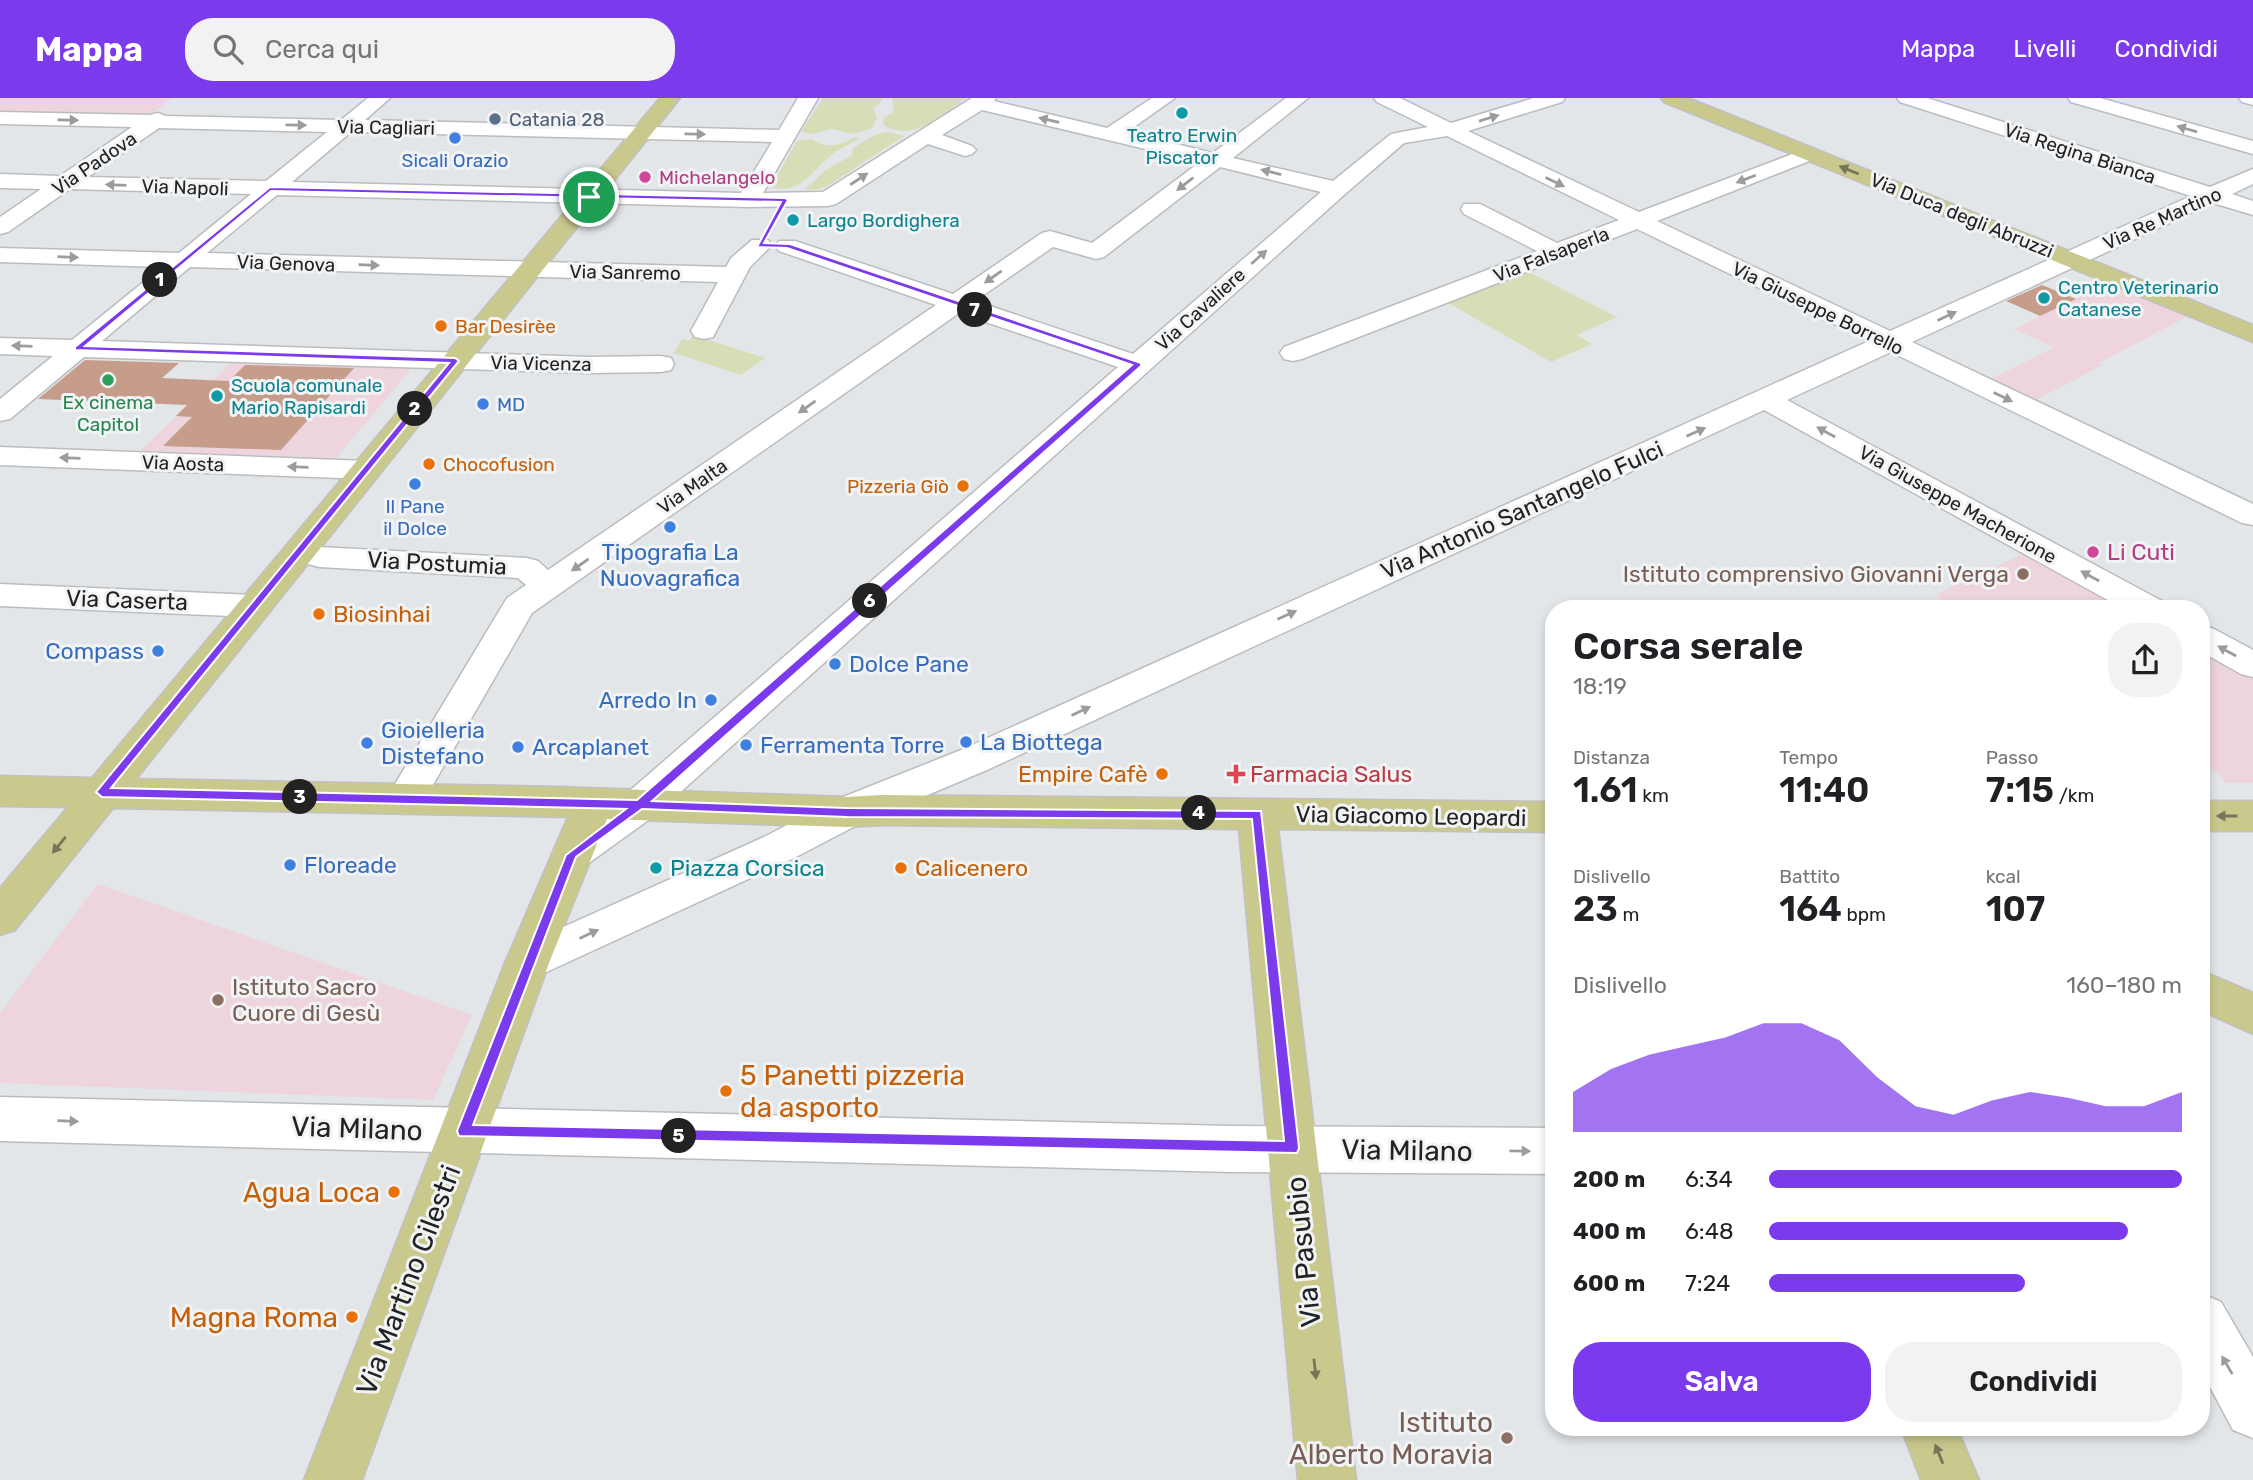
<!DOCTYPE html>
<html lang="it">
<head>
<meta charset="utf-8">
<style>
	:root { --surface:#fff; --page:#f2f2f2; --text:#202124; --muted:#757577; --accent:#7c3aed }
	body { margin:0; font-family:Rubik,sans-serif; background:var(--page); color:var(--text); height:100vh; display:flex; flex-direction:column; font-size:26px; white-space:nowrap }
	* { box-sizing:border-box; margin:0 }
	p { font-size:23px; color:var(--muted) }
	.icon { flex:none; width:38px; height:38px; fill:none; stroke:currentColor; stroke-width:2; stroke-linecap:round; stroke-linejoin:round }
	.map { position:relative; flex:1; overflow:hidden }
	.drawer { position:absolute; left:1545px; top:502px; width:665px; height:836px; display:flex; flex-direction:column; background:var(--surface); border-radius:28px; box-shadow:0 4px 10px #0003 }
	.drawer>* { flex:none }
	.pin { position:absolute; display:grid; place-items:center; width:60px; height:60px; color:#fff; margin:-30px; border:4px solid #fff; border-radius:50%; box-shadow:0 2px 7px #0007 }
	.km { position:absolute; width:35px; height:35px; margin:-18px; border-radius:50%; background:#222; color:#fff; font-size:19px; line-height:35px; text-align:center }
	.round { display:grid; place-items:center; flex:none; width:74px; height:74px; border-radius:28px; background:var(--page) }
	.headline { display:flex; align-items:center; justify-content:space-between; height:119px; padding:0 28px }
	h1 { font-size:38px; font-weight:600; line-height:52px }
	.metrics { display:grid; grid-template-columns:repeat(3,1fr); gap:10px; height:119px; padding:7px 28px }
	.metrics div { display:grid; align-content:center }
	.metrics b { font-size:35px; font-weight:600 }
	.metrics small { font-size:19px; font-weight:400 }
	.metrics p { font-size:19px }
	.chart { height:196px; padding:14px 28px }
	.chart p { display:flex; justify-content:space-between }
	.chart svg { width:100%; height:126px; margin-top:7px; fill:var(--accent); opacity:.7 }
	.action { display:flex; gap:14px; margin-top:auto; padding:14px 28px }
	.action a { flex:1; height:80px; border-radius:28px; background:var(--accent); color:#fff; font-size:28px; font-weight:600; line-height:80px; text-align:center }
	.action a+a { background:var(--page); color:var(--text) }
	ul { padding:0 28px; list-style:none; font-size:23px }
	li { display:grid; grid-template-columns:112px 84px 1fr; align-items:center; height:52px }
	li i { height:18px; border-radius:9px; background:var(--accent) }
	header { display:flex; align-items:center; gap:42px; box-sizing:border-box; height:98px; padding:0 35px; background:var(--accent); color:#fff }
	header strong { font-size:33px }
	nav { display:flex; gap:38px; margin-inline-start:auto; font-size:24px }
	.search { width:490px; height:63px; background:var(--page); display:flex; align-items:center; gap:18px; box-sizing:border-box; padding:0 24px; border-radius:28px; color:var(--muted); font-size:26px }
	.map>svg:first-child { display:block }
	.education { fill:#edd4dd }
	.green { fill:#d7ddb7 }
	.building { fill:#c59d8a }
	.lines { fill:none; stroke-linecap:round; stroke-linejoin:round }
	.minor-casing { stroke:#babcbe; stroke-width:3 }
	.major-casing { stroke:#c1c1c1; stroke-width:3 }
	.minor { fill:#fff; fill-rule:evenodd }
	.major { fill:#c9c98e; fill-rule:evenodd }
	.oneway { fill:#9b9c9c }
	.oneway2 { fill:#757658 }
	.route { fill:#7c3aed; stroke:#fff; stroke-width:2; fill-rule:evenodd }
	.culture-dot { fill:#0f9aa8; stroke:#f1f3f5; stroke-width:2.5 }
	.service-dot { fill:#5c6f8a; stroke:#f1f3f5; stroke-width:2.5 }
	.shop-dot { fill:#3f7fe0; stroke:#f1f3f5; stroke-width:2.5 }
	.hotel-dot { fill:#d1479c; stroke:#f1f3f5; stroke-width:2.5 }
	.food-dot { fill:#e8710a; stroke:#f1f3f5; stroke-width:2.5 }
	.leisure-dot { fill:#2e9e5b; stroke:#f1f3f5; stroke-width:2.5 }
	.education-dot { fill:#8d6e63; stroke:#f1f3f5; stroke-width:2.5 }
	.health-dot { fill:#e0444e; stroke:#f1f3f5; stroke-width:2.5 }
	.labels { text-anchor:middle; stroke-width:6; stroke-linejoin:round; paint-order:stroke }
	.far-service-label { font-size:19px; fill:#4e5e75; stroke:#f1f3f5; text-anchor:start }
	.far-street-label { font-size:19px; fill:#212223; stroke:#f1f3f5 }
	.far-culture-label { font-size:19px; fill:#0d838f; stroke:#f1f3f5; text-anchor:start }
	.far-shop-label { font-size:19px; fill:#366cbe; stroke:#f1f3f5 }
	.far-hotel-label { font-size:19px; fill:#b23c85; stroke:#f1f3f5; text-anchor:start }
	.far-food-label { font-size:19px; fill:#c56008; stroke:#f1f3f5; text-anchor:start }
	.far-leisure-label { font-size:19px; fill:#27864d; stroke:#f1f3f5 }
	.street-label { font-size:23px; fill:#212223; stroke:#f1f3f5 }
	.shop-label { font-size:23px; fill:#366cbe; stroke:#f1f3f5; text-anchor:start }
	.hotel-label { font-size:23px; fill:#b23c85; stroke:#f1f3f5; text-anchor:start }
	.education-label { font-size:23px; fill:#785e54; stroke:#f1f3f5; text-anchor:end }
	.food-label { font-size:23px; fill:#c56008; stroke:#f1f3f5; text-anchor:start }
	.health-label { font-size:23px; fill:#be3a42; stroke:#f1f3f5; text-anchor:start }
	.culture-label { font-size:23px; fill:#0d838f; stroke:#f1f3f5; text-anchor:start }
	.near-food-label { font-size:28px; fill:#c56008; stroke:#f1f3f5; text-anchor:end }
	.near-street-label { font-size:28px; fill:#212223; stroke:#f1f3f5 }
	.near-education-label { font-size:28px; fill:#785e54; stroke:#f1f3f5; text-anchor:end }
</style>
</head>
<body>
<header>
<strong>Mappa</strong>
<div class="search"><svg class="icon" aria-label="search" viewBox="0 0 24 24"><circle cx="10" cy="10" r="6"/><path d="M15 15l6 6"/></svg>Cerca qui</div>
<nav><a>Mappa</a><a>Livelli</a><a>Condividi</a></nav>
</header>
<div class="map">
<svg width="2253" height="1382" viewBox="0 0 2253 1382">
	<rect width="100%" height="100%" fill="#e3e6e8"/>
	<path class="education" d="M0 0H172L149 18 0 15Z
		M2108 185 2188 218 2099 265 2102 267 2031 305 1987 283 2054 249 2014 231Z
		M232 264 412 270 336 360 140 353Z
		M2027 454 2130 511H1957L1935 497Z
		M2202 550 2253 579V685H2225L2220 677 2202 666Z
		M98 786 472 917 433 1002 0 985V915Z"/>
	<path class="green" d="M823 0H884L873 11 877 19 872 30 854 36 831 31 812 36 801 34Z
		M892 0H967C940 17 914 45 883 27L884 19 894 14Z
		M888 34 904 38 829 87 816 92 805 91 826 72 852 57V51C863 44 874 35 888 34Z
		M854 39 860 40C851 46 840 50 831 57 811 74 801 97 771 89L797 43 812 41C824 51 843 48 854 39Z
		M1525 172 1617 219 1577 237 1592 246 1551 264 1445 203 1464 199 1465 195Z
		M693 237 765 260 741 277 674 255 682 241 690 242Z"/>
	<path class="building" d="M2042 187 2076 201 2040 218 2006 203Z
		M85 262 179 265 162 280 229 283 245 267 354 270 281 352 163 348 192 319 176 318 187 307 38 301Z"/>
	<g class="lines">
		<defs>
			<path id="minor" d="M368 0H390L365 22 779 32 798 0H818L763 95 823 94 972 0H996L994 3 1107 30 1152 0H1175L1127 34 1213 55 1286 0H1308L1233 60 1333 83 1391 36 1428 29 1377 4 1374 0H1400L1451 25 1534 0H1565L1562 4 1468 33 1639 114 1803 52H1817L1821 56 1817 60 1657 123 1890 233 2191 98 1900 4 1897 0H1927L2210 89 2253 71V86L2232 96 2253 103V117L2213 105 1912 244 2253 406V427L2242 425 1891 254 1787 302 2162 503 2167 511H2124L1764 312 987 672 861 725 794 760 527 883 512 878 505 865 512 852 766 738 833 703 961 652 1869 243 1637 131 1302 261 1293 263 1284 261 1280 255 1284 249 1537 153 1464 116 1461 111 1464 106H1480L1557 145 1619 122 1447 38 1404 45 1345 96 654 718 586 767 572 772 558 767 552 756 558 745 626 696 1118 269 959 215 532 515 419 711 405 716 391 711 386 701 507 500 526 487 518 480 319 469 308 466 303 459 308 452 319 449 527 460 538 463 548 472 936 207 779 153 775 148 779 143H795L953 196 1042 135 1050 133 1092 145 1200 64 982 12 942 37 972 48 976 52 972 56 965 58 928 46 836 106 828 108 748 109 277 97 207 155 726 169 731 160 752 142H768L772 147 750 169 713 239 704 241 695 239 691 233 718 184 190 169 102 243 589 259 661 258 671 260 674 266 671 272 661 274 589 275 84 259 10 321 0 323V301L53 258 0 256V240L72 242 162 169 0 164V150L179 155 251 96 70 91 8 134 0 136V119L41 91 0 90V76L60 78 132 29 0 26V14L150 17 158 15 166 18 341 22ZM159 30 327 34 266 83 88 79ZM351 34 772 44 741 95 292 84ZM1220 69 1321 94 1133 256 975 203 1053 149 1096 161 1104 159Z
				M2068 0H2100L2253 43V56L2071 4Z
				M2239 0H2253V7L2242 4Z
				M0 349 366 363 377 366 381 372 377 378 366 381 0 367Z
				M0 486 254 497 266 500 271 508 266 516 254 519 0 508Z
				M2202 527 2214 531 2253 552V579L2241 576 2202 554Z
				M0 999 1231 1028 1554 1030V1076L1231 1074 0 1043Z
				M2202 1196 2221 1204 2253 1259V1340L2233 1332 2202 1274Z"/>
			<path id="major" d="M660 0H680L136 681 558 689 847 699 880 697 1554 704V734L1278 731 1356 1382H1298L1239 731 880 727 847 729 607 721 549 865 362 1382H304L505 865 568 719 113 710 15 832 0 837V790L68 709 0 708V678L92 680Z
				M1661 0H1688L2253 227V244L1664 4Z
				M2202 703H2253V733H2202Z
				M2202 873 2253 895V936L2202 913Z
				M1901 1330H1957L1979 1382H1921Z"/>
		</defs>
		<use href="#minor" class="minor-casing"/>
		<use href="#major" class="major-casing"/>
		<use href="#minor" class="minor"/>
		<use href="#major" class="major"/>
	</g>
	<defs><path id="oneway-solid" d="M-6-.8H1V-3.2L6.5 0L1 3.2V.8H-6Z" transform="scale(1.75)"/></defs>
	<g class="oneway">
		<use href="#oneway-solid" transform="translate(1489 20) rotate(-17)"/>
		<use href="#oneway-solid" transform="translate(68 22) rotate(1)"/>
		<use href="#oneway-solid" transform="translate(1049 22) rotate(-167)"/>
		<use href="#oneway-solid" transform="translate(296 27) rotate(1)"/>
		<use href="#oneway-solid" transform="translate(2187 31) rotate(-164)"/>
		<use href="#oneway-solid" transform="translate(695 36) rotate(1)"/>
		<use href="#oneway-solid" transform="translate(1271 74) rotate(-166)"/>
		<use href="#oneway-solid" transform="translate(859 81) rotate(-33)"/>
		<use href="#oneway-solid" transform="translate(1746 81) rotate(159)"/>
		<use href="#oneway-solid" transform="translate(1555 84) rotate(26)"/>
		<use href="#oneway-solid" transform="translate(1185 86) rotate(142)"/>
		<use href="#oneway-solid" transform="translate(116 87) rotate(-178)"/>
		<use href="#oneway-solid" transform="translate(68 159) rotate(2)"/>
		<use href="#oneway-solid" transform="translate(1259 159) rotate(-42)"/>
		<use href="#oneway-solid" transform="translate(369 167) rotate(2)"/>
		<use href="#oneway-solid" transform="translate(993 179) rotate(145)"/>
		<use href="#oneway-solid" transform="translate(1947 218) rotate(-25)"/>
		<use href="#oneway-solid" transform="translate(22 248) rotate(-178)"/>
		<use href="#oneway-solid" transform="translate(2003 299) rotate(26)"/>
		<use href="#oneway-solid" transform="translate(807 309) rotate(145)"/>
		<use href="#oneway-solid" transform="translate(1696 334) rotate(-24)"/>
		<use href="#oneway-solid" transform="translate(1826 334) rotate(-151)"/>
		<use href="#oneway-solid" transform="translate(70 360) rotate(-178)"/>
		<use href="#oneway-solid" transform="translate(298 369) rotate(-178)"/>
		<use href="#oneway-solid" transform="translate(580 467) rotate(145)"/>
		<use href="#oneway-solid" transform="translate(2090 478) rotate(-151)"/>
		<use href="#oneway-solid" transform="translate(1287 517) rotate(-24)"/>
		<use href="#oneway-solid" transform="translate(2227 553) rotate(-151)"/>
		<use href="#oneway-solid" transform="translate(1081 613) rotate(-25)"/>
		<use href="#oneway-solid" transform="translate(589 836) rotate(-25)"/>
		<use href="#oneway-solid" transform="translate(68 1023) rotate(2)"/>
		<use href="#oneway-solid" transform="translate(1520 1053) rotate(1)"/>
		<use href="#oneway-solid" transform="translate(2227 1267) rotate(-120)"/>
	</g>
	<g class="oneway2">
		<use href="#oneway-solid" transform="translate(1849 72) rotate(-158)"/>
		<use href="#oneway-solid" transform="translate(2227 718) rotate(180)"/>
		<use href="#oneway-solid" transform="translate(59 747) rotate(129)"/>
		<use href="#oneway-solid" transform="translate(1315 1271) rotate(84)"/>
		<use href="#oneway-solid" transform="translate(1939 1356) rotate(-112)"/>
	</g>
	<path class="route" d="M270 89 785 100 788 102 764 145 790 146 1141 265V268L652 703 847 710 1261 713 1299 1050 1297 1055 459 1038 457 1033 566 757 626 711 102 699 96 694 449 265 75 252V249ZM271 93 781 104 757 149 787 150 1132 267 637 702 111 690 459 263 455 260 85 248ZM642 711 847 719 1252 721 1284 1043 473 1027 576 759Z"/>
	<g class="culture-dot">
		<circle cx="1182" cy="15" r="7"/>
		<circle cx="793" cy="122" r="7"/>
		<circle cx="2044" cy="200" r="7"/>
		<circle cx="217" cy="298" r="7"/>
		<circle cx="656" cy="770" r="7"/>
	</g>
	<circle class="service-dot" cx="495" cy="21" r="7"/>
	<g class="shop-dot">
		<circle cx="455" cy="40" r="7"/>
		<circle cx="483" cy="306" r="7"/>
		<circle cx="415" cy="386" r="7"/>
		<circle cx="670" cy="429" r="7"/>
		<circle cx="158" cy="553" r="7"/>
		<circle cx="835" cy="566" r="7"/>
		<circle cx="711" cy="602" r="7"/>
		<circle cx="966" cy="644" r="7"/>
		<circle cx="367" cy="645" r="7"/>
		<circle cx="746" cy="647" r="7"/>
		<circle cx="518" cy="649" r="7"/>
		<circle cx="290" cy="767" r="7"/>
	</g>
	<g class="hotel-dot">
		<circle cx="645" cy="79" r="7"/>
		<circle cx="2093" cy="454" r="7"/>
	</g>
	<g class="food-dot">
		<circle cx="441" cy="228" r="7"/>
		<circle cx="429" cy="366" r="7"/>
		<circle cx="963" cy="388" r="7"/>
		<circle cx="319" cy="516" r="7"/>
		<circle cx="1162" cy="676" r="7"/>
		<circle cx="901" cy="770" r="7"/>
		<circle cx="726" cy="993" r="7"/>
		<circle cx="394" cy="1094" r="7"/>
		<circle cx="352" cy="1219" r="7"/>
	</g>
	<circle class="leisure-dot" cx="108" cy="282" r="7"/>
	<g class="education-dot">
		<circle cx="2023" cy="476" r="7"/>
		<circle cx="218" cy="902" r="7"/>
		<circle cx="1507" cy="1340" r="7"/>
	</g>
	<path class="health-dot" d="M1232.5 665.5h7v7h7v7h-7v7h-7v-7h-7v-7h7z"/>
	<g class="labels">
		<g class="far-service-label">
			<text x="509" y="28">Catania 28</text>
		</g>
		<g class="far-street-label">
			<text transform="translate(386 29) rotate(1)" y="7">Via Cagliari</text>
			<text transform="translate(2080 55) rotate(18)" y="7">Via Regina Bianca</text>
			<text transform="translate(94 65) rotate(-34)" y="7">Via Padova</text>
			<text transform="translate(185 89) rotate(2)" y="7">Via Napoli</text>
			<text transform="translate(1962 117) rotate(22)" y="7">Via Duca degli Abruzzi</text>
			<text transform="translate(2162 120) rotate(-24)" y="7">Via Re Martino</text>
			<text transform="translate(1551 156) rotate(-21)" y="7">Via Falsaperla</text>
			<text transform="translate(286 165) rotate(2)" y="7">Via Genova</text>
			<text transform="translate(625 174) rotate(1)" y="7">Via Sanremo</text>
			<text transform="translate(1818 210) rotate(26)" y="7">Via Giuseppe Borrello</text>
			<text transform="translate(1200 211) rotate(-42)" y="7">Via Cavaliere</text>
			<text transform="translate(541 265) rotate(1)" y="7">Via Vicenza</text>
			<text transform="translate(183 365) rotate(2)" y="7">Via Aosta</text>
			<text transform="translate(692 388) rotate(-35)" y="7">Via Malta</text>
			<text transform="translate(1958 406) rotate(29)" y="7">Via Giuseppe Macherione</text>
		</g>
		<g class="far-culture-label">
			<text x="1182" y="44" text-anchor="middle">Teatro Erwin<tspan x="1182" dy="22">Piscator</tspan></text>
			<text x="807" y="129">Largo Bordighera</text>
			<text x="2058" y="196">Centro Veterinario<tspan x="2058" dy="22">Catanese</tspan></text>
			<text x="231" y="294">Scuola comunale<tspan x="231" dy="22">Mario Rapisardi</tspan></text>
		</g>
		<g class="far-shop-label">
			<text x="455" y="69">Sicali Orazio</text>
			<text x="497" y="313" text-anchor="start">MD</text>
			<text x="415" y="415">Il Pane<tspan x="415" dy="22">il Dolce</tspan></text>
		</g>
		<g class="far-hotel-label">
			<text x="659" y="86">Michelangelo</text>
		</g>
		<g class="far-food-label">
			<text x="455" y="235">Bar Desirèe</text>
			<text x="443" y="373">Chocofusion</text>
			<text x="949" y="395" text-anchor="end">Pizzeria Giò</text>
		</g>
		<g class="far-leisure-label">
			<text x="108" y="311">Ex cinema<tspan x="108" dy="22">Capitol</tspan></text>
		</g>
		<g class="street-label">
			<text transform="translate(1522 412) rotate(-24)" y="8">Via Antonio Santangelo Fulci</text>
			<text transform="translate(437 465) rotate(3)" y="8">Via Postumia</text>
			<text transform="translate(127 502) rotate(2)" y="8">Via Caserta</text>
			<text transform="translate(1411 718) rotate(1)" y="8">Via Giacomo Leopardi</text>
		</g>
		<g class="shop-label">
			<text x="670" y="462" text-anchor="middle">Tipografia La<tspan x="670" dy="26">Nuovagrafica</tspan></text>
			<text x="144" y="561" text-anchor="end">Compass</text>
			<text x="849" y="574">Dolce Pane</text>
			<text x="697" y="610" text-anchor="end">Arredo In</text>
			<text x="381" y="640">Gioielleria<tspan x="381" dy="26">Distefano</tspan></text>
			<text x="980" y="652">La Biottega</text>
			<text x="760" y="655">Ferramenta Torre</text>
			<text x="532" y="657">Arcaplanet</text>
			<text x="304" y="775">Floreade</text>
		</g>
		<g class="hotel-label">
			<text x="2107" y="462">Li Cuti</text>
		</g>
		<g class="education-label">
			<text x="2009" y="484">Istituto comprensivo Giovanni Verga</text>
			<text x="232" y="897" text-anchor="start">Istituto Sacro<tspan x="232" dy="26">Cuore di Gesù</tspan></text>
		</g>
		<g class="food-label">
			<text x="333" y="524">Biosinhai</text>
			<text x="1148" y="684" text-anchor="end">Empire Cafè</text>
			<text x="915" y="778">Calicenero</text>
		</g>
		<g class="health-label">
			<text x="1250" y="684">Farmacia Salus</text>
		</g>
		<g class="culture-label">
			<text x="670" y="778">Piazza Corsica</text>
		</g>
		<g class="near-food-label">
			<text x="740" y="987" text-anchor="start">5 Panetti pizzeria<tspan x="740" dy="32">da asporto</tspan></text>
			<text x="380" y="1104">Agua Loca</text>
			<text x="338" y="1229">Magna Roma</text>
		</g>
		<g class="near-street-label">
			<text transform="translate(357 1030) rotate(2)" y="10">Via Milano</text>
			<text transform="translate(1407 1052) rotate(1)" y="10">Via Milano</text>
			<text transform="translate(1303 1154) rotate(-96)" y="10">Via Pasubio</text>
			<text transform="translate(408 1182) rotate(-69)" y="10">Via Martino Cilestri</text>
		</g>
		<g class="near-education-label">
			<text x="1493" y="1334">Istituto<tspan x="1493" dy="32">Alberto Moravia</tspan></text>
		</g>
	</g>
</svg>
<div class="pin" style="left:589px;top:99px;background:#1e9e55"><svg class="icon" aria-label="arrive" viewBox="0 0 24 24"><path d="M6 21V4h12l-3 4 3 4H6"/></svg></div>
<b class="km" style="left:160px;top:182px">1</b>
<b class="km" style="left:415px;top:311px">2</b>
<b class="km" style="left:300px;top:699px">3</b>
<b class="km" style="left:1199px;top:715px">4</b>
<b class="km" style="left:679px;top:1038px">5</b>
<b class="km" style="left:870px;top:503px">6</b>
<b class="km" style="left:975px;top:212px">7</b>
<section class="drawer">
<div class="headline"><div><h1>Corsa serale</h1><p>18:19</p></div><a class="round"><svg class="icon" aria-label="share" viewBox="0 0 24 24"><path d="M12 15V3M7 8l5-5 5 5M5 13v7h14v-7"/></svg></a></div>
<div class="metrics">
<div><p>Distanza</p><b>1.61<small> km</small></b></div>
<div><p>Tempo</p><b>11:40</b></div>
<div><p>Passo</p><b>7:15<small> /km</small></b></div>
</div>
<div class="metrics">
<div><p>Dislivello</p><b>23<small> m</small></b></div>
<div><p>Battito</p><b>164<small> bpm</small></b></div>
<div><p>kcal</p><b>107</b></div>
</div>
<div class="chart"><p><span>Dislivello</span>160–180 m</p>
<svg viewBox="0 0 160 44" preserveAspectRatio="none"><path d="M0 44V30L10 22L20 17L30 14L40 11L50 6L60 6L70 12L80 25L90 35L100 38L110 33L120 30L130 32L140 35L150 35L160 30V44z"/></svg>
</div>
<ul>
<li><b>200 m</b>6:34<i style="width:100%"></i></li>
<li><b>400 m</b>6:48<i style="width:87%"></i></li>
<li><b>600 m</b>7:24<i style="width:62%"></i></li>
</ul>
<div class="action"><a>Salva</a><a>Condividi</a></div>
</section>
</div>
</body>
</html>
